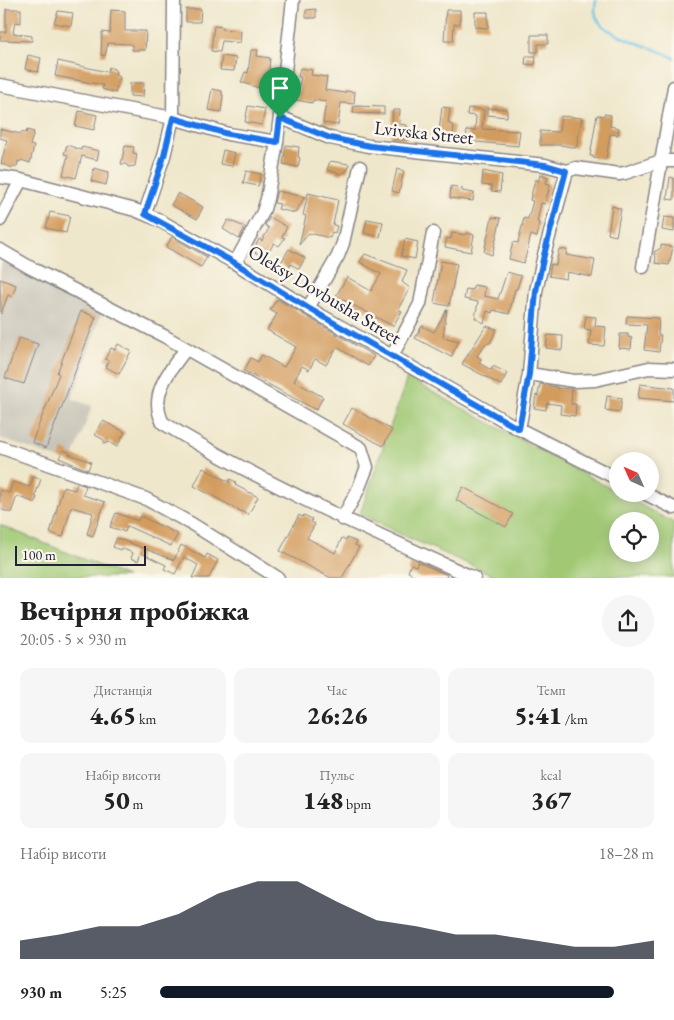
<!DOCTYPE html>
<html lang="uk">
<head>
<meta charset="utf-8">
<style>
	:root { --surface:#fff; --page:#f6f6f6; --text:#222; --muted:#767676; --accent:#111827 }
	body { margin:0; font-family:"EB Garamond",serif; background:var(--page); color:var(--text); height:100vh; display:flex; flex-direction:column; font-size:19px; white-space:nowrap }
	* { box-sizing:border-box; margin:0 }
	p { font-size:16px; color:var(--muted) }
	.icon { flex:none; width:28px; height:28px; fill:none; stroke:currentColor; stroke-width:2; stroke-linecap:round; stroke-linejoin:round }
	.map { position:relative; height:578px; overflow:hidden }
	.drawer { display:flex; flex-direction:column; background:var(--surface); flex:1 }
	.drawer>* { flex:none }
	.needle { width:32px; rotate:315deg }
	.tools { position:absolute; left:609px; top:452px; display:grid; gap:10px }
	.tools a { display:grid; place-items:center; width:50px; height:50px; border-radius:50%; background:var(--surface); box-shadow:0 2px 12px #0003; font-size:25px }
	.scale { position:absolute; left:15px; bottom:12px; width:131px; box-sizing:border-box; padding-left:5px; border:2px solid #22223b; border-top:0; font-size:14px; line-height:18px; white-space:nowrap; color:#22223b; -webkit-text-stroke:4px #fbf7ec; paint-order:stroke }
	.pin { position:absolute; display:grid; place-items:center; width:42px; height:42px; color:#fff; margin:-51px -21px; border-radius:50% 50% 50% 0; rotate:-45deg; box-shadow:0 0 5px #0007 }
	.pin .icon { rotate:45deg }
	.round { display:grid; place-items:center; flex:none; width:52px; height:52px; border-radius:26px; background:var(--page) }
	.summary { display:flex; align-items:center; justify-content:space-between; height:85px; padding:0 20px }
	h1 { font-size:28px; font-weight:800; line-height:38px }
	.metrics { display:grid; grid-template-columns:repeat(3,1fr); gap:8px; height:85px; padding:5px 20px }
	.metrics div { display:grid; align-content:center; border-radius:12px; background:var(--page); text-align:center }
	.metrics b { font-size:25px; font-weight:800 }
	.metrics small { font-size:14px; font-weight:400 }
	.metrics p { font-size:14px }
	.chart { height:140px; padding:10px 20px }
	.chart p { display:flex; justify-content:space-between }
	.chart svg { width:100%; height:90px; margin-top:5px; fill:var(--accent); opacity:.7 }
	ul { padding:0 20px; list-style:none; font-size:16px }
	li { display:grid; grid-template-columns:80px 60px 1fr; align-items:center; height:38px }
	li i { height:12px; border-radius:6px; background:var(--accent) }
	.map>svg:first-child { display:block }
	.industrial { fill:#c8c4b8 }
	.green { fill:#a1c974; stroke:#627658; fill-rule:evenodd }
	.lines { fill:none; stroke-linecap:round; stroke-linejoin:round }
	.stream { stroke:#67c3e5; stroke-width:2.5 }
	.building { fill:#d39c5f }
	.minor-casing { stroke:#888483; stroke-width:15 }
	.minor { stroke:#fff; stroke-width:12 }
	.route-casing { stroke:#fff; stroke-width:10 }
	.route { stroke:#1a73e8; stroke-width:6 }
	.labels { text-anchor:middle; stroke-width:5; stroke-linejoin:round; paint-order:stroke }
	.street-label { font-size:19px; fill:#22223b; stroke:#fbf7ec }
</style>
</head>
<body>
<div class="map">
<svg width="674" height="578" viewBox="0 0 674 578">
	<rect width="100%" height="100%" fill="#fbf7ec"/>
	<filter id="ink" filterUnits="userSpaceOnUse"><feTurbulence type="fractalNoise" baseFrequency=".02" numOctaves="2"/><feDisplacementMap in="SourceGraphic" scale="10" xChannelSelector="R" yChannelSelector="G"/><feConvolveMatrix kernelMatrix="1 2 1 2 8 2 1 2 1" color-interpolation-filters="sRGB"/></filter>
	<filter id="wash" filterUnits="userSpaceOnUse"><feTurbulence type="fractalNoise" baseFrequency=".0096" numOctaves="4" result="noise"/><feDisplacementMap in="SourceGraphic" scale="20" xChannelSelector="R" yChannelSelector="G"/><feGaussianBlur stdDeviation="1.12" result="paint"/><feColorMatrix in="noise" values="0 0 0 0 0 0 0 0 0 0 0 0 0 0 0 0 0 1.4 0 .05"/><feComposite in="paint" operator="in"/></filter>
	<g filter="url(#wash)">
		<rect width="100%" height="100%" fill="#efe7cb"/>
		<path class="industrial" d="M4 258 102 311 72 399 92 406 71 463 0 438V270Z"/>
		<path class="green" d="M407 378 674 523V577H498L400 534 360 514ZM618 521H650V554H618Z
			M0 525 127 577H0Z"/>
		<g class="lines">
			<path class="stream" d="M596 0C595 5 594 10 596 16 603 37 655 46 674 58"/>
		</g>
		<g id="blocks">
			<path class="building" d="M6 9H21V23L15 22 13 33 32 36V41L0 40V32H6Z
				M186 9H201L200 22H186Z
				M316 9V18H306V10Z
				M111 10 125 11V31H146L145 50H132V45L130 44 108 43 105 56 101 55 102 32 110 33Z
				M446 10H460V24H454L453 41H444Z
				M58 11 73 13 71 26 54 23Z
				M475 12H488V28L475 27Z
				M214 26 223 27 222 29 241 31 240 43 222 41 220 52 211 51Z
				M531 35H548V44H538V52H531Z
				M251 50H258L257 56 270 58 269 69 276 71 274 78 267 76 262 89 241 82 245 72 248 73Z
				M28 55 41 58 38 72 25 69Z
				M222 56 236 58 234 71 220 70Z
				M526 56H536L535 65 525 64Z
				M58 61 107 72 109 67 116 70 115 75 120 77 115 93 102 89 103 85 55 76Z
				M300 68 312 70 311 75 327 77 325 90 345 93V91L355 92 354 104 341 103 338 125 323 123 326 102 313 100 312 103 296 100 301 77H298Z
				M130 83H144L143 97 130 96Z
				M212 89 222 91V95H223L221 112 208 110Z
				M248 106 265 109 262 125 245 122Z
				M354 106 384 107V114L353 113Z
				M442 107 450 108 448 123 454 126 452 141 438 139Z
				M468 108 484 110 482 129 520 131 518 146 466 141 467 130 475 131 476 116 467 115Z
				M487 108 507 109V117L487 115Z
				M393 110H400L399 124 407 125 406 139 391 138Z
				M79 111 97 115 94 130 75 126Z
				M604 114 611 115 610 126 619 128 618 135 610 134 606 159 593 158V156H590L597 115 604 116Z
				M561 116 582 118 576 148 561 145H540V131L559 132Z
				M0 129 21 134V132L26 133 27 130 34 132 30 145 34 146 30 163 21 160 20 162 18 161 17 167 13 166V168L1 164 7 140 0 138Z
				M67 145 81 150 82 147 99 151 97 160 82 156 76 178 63 175 68 155 64 154Z
				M286 145 299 147 298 157 300 158 298 167 283 164Z
				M125 146 134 147 133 153 137 154 135 166 128 167 126 164H121Z
				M223 150 235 153 232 166 220 164Z
				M330 161 349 164 348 170 341 174 327 170Z
				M94 168 109 172 106 185 91 181Z
				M397 169 404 171 399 193 392 191Z
				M246 171 261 174 258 186 243 183Z
				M483 171 502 175 500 192 491 191 492 186 482 185Z
				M540 174 548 177 546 183 550 184 545 204 541 203 537 222H540L537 237 531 235 524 263 509 259 513 242 518 243 524 218 528 219 533 201 530 200 535 180 539 181Z
				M670 177 674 178V200L667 199Z
				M451 186 462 188V191L474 193 473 201 450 198Z
				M277 191 305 197 295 213 278 209 280 204 274 203Z
				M178 193 203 207 197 219 171 205Z
				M308 193 338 200 333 225 337 226 335 233 332 232 330 238 309 233 299 245 306 216 303 215Z
				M612 206 621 209 616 236 608 234Z
				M50 212 70 216 66 233 46 228Z
				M270 217 287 227 282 237 285 238 279 246 274 243 265 258 253 251 259 239 262 241 269 228 265 225Z
				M492 217 501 218 492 255 484 252Z
				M664 217 674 218V232L662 230Z
				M367 219 383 222 380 237 364 233Z
				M228 220 245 227 239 239 223 229Z
				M452 233 466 235 467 233 474 235 471 252 445 247 447 238 451 239Z
				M172 237 207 257 201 267 166 247Z
				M405 239 418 242 415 259 401 256Z
				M661 245 673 247 669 265 655 263 656 258 654 252 661 248Z
				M289 249 305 258 299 269 291 264 288 269 280 264Z
				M559 249 567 250 566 255 595 260 592 277 567 272 566 279 549 276 551 264 556 265Z
				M365 254 407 270 402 282 410 288 398 309 402 311 393 326 336 296 347 277 371 291 381 274 360 262Z
				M441 261 457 264 449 306 434 303Z
				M507 272 521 276 517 289H515L509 314 493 310 492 313 487 311 484 323 475 318 478 302 464 299 466 289 472 290 474 285 485 287 484 296 498 299Z
				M0 279 16 285 12 297 8 295 1 314Z
				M277 299 374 356 368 366 337 347 326 365 315 359 309 370 302 366 294 381 323 397 316 410 244 371 251 358 258 362 262 355 284 367 296 347 267 330 277 314 270 310Z
				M447 309 443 337 459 341 451 357 415 338 422 326 434 332Z
				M81 311 96 317 46 448 32 442 59 374 57 373Z
				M586 316 596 317 595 326 606 327 604 346 589 345 591 330 584 329Z
				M627 316 659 318 658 335H661L659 352 644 350 647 325 626 324Z
				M486 326 497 329 490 343 485 344 477 356 481 359 479 363 491 370 493 366 507 373 501 385 462 364Z
				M620 334H628V337L632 338 631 349 619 348Z
				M548 335 563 336 562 350 546 348Z
				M19 338 38 344 24 384 5 378Z
				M118 344 131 351 119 374 106 367 109 361 105 359 111 348 115 350Z
				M540 384 557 387V388L572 389 571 404H576L575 416 560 414 561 405 547 403 546 410 534 408 536 395 538 396Z
				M640 384 674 388V401L638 398Z
				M607 396 622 398 620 412 605 410Z
				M352 408 392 430 383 446 343 424Z
				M103 421 125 432 117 447 109 442 104 444V440L95 435Z
				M63 450 69 452V454L91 462 88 470 59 458Z
				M203 468 229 482 230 479 236 482 235 485 258 497 248 515 194 486Z
				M33 477 41 479 35 496 37 497 35 503 17 496 11 513 0 509V490L9 493 13 482 30 487Z
				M77 483 86 486 83 495 105 502 93 536 87 534 93 513 71 507 63 537 50 533 63 487 75 490Z
				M463 487 513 514 506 527 456 500Z
				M116 513 138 521 140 516 178 534 171 546 127 526 125 532 110 527Z
				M299 515 302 517 304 515 312 519 311 522 315 524 307 538 335 553 342 538 346 540 347 538 356 542 355 545 359 547 342 578H331L280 551Z
				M117 538 174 560 181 545 205 558 207 554 218 560 209 578H192L198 565 184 557 175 574 164 569 166 565 141 553 138 561 131 558 133 553 121 548 120 550 113 547Z
				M418 562 447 575 446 578H420L408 572 411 564 416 566Z"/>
		</g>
	</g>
	<g filter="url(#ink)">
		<use href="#blocks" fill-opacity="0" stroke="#888483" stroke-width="1"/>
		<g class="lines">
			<defs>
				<path id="minor" d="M0 85 173 118 228 134 277 142
					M280 117 330 138 369 146 545 165 567 171 576 168 619 174 625 173 661 161H674
					M0 177 21 180 135 210 157 219 235 263 308 308 519 429 618 479
					M145 213 164 156 173 118 174 0
					M0 220 21 180
					M0 250 31 268 164 336 361 448 367 467 358 490 342 519
					M235 263 263 212 267 199 277 142 293 0
					M643 267 674 87
					M308 308 338 256 343 243 360 167
					M186 349C170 370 148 395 163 423 262 483 368 530 474 578
					M392 356 420 304 433 233
					M529 374 574 381 595 380 649 368 674 369
					M519 429 529 374 536 291 544 255 567 171
					M0 447 146 499 192 524 278 578
					M646 494 674 508"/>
			</defs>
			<use href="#minor" class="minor-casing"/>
			<use href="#minor" class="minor"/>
		</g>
	</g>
	<g class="lines" filter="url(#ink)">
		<defs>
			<path id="route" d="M173 118 228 134 277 142 280 118 330 138 370 146 545 165 566 171 544 255 536 291 529 374 519 429 308 308 235 263 145 214 164 156Z"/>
		</defs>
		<use href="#route" class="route-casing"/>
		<use href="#route" class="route"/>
	</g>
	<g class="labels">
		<g class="street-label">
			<text transform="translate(424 132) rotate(6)" y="7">Lvivska Street</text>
			<text transform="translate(325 294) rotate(31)" y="7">Oleksy Dovbusha Street</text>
		</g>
	</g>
</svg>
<div class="tools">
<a><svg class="needle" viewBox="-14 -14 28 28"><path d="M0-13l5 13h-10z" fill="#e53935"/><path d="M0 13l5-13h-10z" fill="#767676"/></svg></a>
<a><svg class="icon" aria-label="locate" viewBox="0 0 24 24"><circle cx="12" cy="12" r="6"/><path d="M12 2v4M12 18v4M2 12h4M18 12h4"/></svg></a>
</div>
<div class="scale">100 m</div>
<div class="pin" style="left:280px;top:118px;background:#1e9e55"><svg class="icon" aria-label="arrive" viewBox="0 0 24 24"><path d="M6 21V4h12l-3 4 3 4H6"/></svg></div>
</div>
<section class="drawer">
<div class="summary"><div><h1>Вечірня пробіжка</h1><p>20:05 · 5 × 930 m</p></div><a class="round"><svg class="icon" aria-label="share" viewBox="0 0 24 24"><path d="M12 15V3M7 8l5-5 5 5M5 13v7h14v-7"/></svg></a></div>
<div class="metrics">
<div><p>Дистанція</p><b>4.65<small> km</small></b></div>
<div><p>Час</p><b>26:26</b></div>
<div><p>Темп</p><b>5:41<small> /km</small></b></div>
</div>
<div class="metrics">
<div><p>Набір висоти</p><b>50<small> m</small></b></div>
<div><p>Пульс</p><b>148<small> bpm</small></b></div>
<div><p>kcal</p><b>367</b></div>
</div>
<div class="chart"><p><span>Набір висоти</span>18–28 m</p>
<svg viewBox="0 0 160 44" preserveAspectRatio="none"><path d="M0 44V35L10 32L20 28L30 28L40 22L50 12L60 6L70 6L80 16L90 25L100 28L110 32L120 32L130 35L140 38L150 38L160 35V44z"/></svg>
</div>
<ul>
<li><b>930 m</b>5:25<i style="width:92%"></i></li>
</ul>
</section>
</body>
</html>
